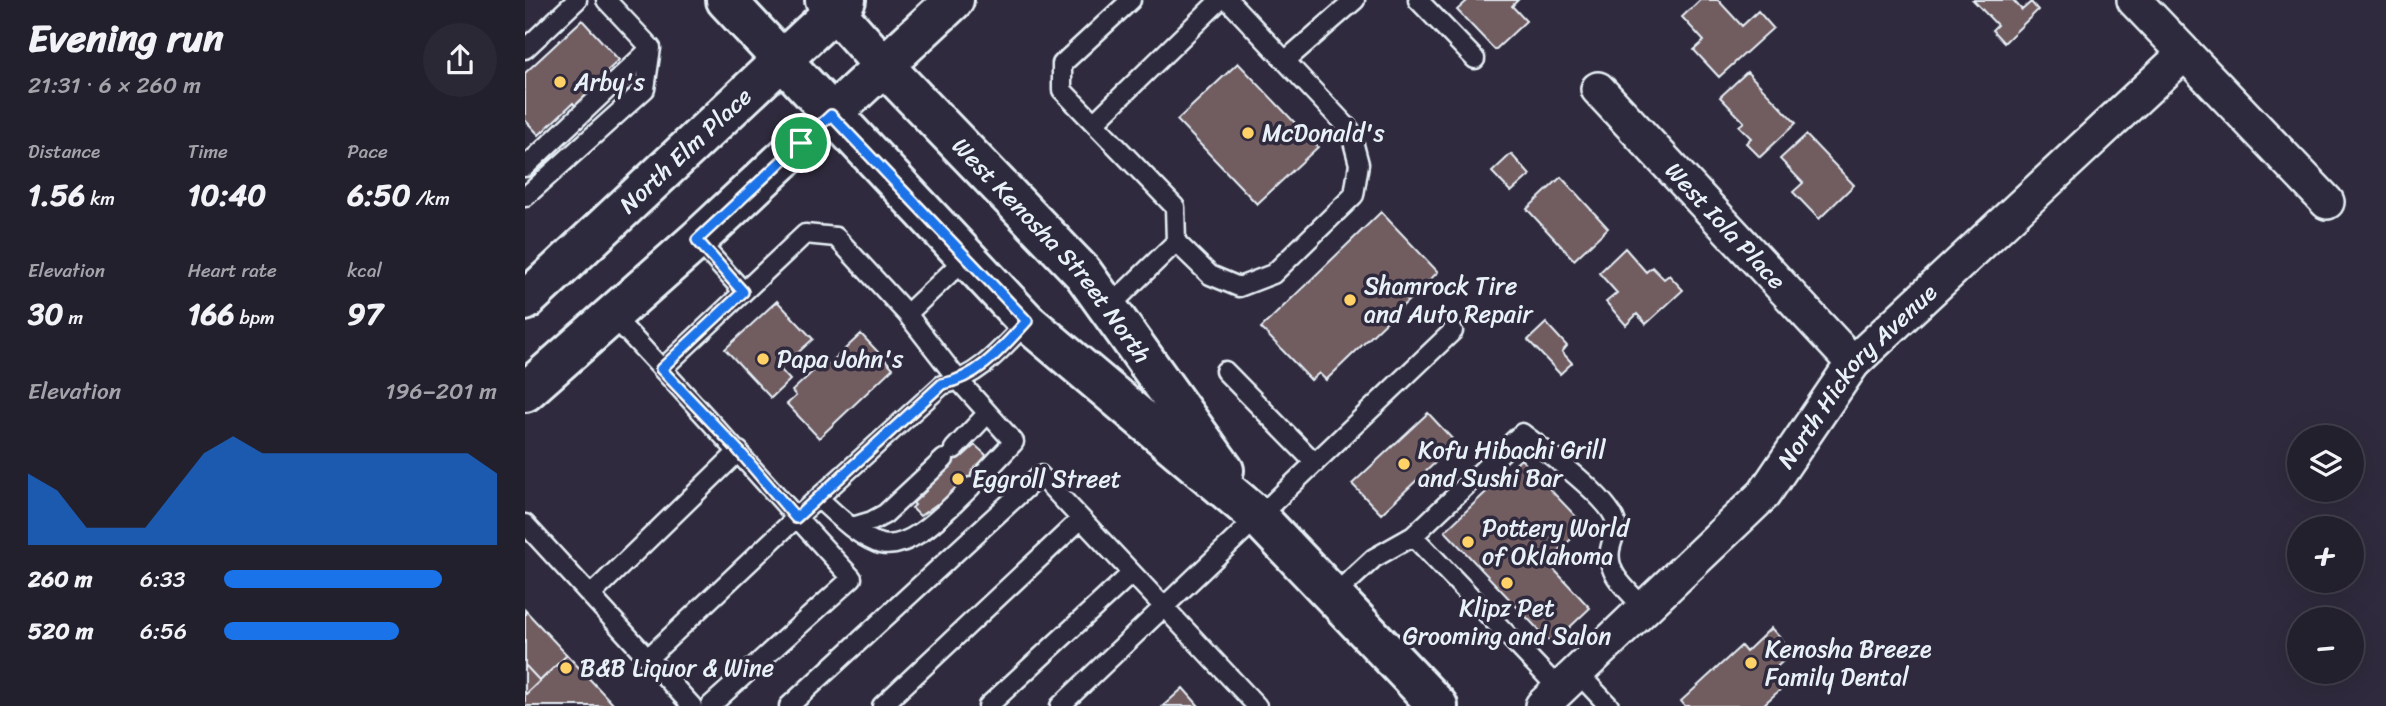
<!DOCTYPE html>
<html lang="en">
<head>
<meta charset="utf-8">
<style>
	:root { --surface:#23202e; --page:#2b2836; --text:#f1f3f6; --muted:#a3a3aa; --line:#403e4a; --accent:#1a73e8 }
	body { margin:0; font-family:Sriracha,sans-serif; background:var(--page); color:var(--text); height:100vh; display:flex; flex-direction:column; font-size:26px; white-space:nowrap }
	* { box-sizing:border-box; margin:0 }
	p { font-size:23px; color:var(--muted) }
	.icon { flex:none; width:38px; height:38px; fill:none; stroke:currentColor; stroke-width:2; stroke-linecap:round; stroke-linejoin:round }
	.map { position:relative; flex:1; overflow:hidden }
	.details { display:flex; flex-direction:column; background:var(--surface); width:525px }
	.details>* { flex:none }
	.fabs { position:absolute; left:1762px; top:425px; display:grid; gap:14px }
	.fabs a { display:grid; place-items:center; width:77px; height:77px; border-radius:50%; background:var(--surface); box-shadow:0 7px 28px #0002,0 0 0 2px var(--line); font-size:35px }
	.pin { position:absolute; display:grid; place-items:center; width:60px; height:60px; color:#fff; margin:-30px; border:4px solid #fff; border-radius:50%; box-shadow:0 2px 7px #0007 }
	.round { display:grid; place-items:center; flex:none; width:74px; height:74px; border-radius:37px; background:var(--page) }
	.overview { display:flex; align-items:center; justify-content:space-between; height:119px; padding:0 28px }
	h1 { font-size:38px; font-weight:700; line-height:52px }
	.metrics { display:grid; grid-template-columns:repeat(3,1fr); gap:10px; height:119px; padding:7px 28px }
	.metrics div { display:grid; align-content:center }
	.metrics b { font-size:30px; font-weight:700 }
	.metrics small { font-size:19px; font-weight:400 }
	.metrics p { font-size:19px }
	.chart { height:196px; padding:14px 28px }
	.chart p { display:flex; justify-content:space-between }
	.chart svg { width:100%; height:126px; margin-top:7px; fill:var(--accent); opacity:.7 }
	ul { padding:0 28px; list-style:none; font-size:23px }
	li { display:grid; grid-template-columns:112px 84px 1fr; align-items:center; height:52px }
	li i { height:18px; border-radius:9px; background:var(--accent) }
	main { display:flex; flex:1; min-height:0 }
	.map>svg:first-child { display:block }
	.building { fill:#715b60; stroke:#e8f1f8; stroke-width:2 }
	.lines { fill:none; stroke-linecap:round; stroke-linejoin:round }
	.lane-casing { stroke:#e8f1f8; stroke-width:23 }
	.street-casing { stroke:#e8f1f8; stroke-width:38 }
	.primary-casing { stroke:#e8f1f8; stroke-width:44 }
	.lane { stroke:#2f2a3d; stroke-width:18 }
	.street { stroke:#2f2a3d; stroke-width:33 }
	.primary { stroke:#2f2a3d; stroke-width:38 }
	.route-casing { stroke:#fff; stroke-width:14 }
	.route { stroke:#1a73e8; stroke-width:9 }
	.poi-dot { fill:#ffd166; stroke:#2f2a3d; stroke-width:2.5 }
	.labels { text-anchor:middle; stroke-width:7; stroke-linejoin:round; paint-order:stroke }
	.poi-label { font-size:24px; fill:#e8f1f8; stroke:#2f2a3d; text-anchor:start }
	.street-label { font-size:24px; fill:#e8f1f8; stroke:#2f2a3d }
</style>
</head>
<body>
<main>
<section class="details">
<div class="overview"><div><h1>Evening run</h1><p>21:31 · 6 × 260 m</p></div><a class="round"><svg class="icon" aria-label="share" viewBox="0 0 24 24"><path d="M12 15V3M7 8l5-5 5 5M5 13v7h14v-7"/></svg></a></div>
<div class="metrics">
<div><p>Distance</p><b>1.56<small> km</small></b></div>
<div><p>Time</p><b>10:40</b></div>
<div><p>Pace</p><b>6:50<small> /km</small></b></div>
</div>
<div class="metrics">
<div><p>Elevation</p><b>30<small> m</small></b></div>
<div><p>Heart rate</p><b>166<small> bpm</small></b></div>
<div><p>kcal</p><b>97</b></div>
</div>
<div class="chart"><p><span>Elevation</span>196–201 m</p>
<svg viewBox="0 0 160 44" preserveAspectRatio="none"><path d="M0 44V19L10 25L20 38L30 38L40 38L50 25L60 12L70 6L80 12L90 12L100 12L110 12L120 12L130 12L140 12L150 12L160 19V44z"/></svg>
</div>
<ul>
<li><b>260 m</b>6:33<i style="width:80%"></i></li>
<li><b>520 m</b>6:56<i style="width:64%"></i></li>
</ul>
</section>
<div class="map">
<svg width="1861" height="706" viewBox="0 0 1861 706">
	<rect width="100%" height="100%" fill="#2f2a3d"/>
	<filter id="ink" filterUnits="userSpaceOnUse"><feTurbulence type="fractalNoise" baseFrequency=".0143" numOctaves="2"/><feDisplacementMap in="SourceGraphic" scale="14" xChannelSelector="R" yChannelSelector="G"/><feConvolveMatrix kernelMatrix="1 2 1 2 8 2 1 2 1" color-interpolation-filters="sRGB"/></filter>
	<g filter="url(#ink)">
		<path class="building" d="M943 0H993L987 6 1001 21 970 50 932 10Z
			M1175 0H1193L1217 26 1233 11 1248 28 1194 77 1169 50 1179 41 1157 17Z
			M1448 0H1488L1497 10 1506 2 1513 10 1479 43 1467 30 1472 25Z
			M57 20 94 60 60 92 64 95 51 106 48 103 14 135 0 120V73Z
			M713 63 793 147 732 204 652 120Z
			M1222 72 1271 123 1235 157 1221 143 1226 138 1214 126 1219 122 1195 97Z
			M1281 135 1329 185 1294 219 1268 192 1278 183 1255 159Z
			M986 154 1005 175 986 192 967 172Z
			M1036 177 1083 228 1049 260 1002 209Z
			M856 212 913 272 801 380 794 373 786 380 736 328Z
			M1100 248 1121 272 1127 267 1139 279 1144 275 1158 290 1121 324 1112 314 1101 325 1081 302 1092 293 1074 273Z
			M252 301 288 339 255 369 265 380 246 398 200 349Z
			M1021 323 1042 346 1037 352 1047 363 1035 374 1003 340Z
			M336 334 368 368 294 438 262 404 271 396 267 391 300 360 303 365Z
			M903 413 931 443 856 514 827 484Z
			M424 444 438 456 450 445 460 454 461 457 450 468 461 483 451 492 440 481 414 506 412 504 395 516 387 508 390 505 388 503 401 491 399 489 413 453Z
			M996 459 1060 526 1022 562 1065 608 1027 644 920 531Z
			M0 610 42 655 15 681 0 665Z
			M1246 628 1268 652 1243 675 1256 689 1237 706H1160L1156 701 1216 646 1221 652Z
			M42 655 90 706H0V695Z
			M0 665 15 681 0 695Z
			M658 688 674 706H638Z"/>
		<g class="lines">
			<defs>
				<path id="lane" d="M606 0 537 64V90L650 207 651 242
					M893 0 950 59
					M0 49 52 0
					M760 61 830 0
					M569 123 695 0
					M0 167 126 48
					M0 197 120 89 126 48 81 0
					M172 240 218 291
					M583 308 651 242 685 275 714 287 748 274 829 195 834 164 825 130 703 0
					M382 314 442 257
					M88 316 137 369 280 234 311 237 382 314 434 381 489 442 456 477
					M137 369C201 438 263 509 327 578L185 706
					M700 371 790 463
					M429 449 463 413
					M293 498C310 513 329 533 350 542 382 557 425 507 446 487
					M0 524 167 706
					M327 527 347 521 360 514 419 459
					M888 536 1034 689
					M66 595 214 451
					M808 596 849 558 888 536 997 433C1017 448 1089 501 1091 524 1092 531 1086 542 1085 550 1081 575 1104 591 1119 608
					M123 658 271 518 417 385C454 377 477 348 502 322
					M1052 672 1084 706
					M264 706 515 475 732 706
					M357 706 556 519
					M463 706 607 573
					M535 706 928 331"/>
				<g id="street">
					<path d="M1609 0 1802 202"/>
					<path id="s1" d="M1073 89 1328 363"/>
					<path id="s2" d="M1017 706 1239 494 1328 363 1659 54"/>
				</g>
				<g id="primary">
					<path d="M201 0 502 322 733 517 913 706"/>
					<path id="s3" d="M300 0 359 66 558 273 699 470"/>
					<path id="s4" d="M0 301 321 0"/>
					<path d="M0 392 172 240 429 0"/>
				</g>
			</defs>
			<use href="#lane" class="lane-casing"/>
			<use href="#street" class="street-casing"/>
			<use href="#primary" class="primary-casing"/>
			<use href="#lane" class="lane"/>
			<use href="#street" class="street"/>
			<use href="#primary" class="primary"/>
		</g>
	</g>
	<g class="lines" filter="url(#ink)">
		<defs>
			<path id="route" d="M306 115 502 321C477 348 454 377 417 384L271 518 214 451 136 369 218 292 172 240Z"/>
		</defs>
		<use href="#route" class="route-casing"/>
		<use href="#route" class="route"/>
	</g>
	<g class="poi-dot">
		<circle cx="35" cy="82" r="7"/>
		<circle cx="723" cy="133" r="7"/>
		<circle cx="825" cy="300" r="7"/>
		<circle cx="238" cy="359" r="7"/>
		<circle cx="879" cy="464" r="7"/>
		<circle cx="433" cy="479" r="7"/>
		<circle cx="943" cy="542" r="7"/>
		<circle cx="982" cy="583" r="7"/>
		<circle cx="1226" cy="663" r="7"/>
		<circle cx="41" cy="668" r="7"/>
	</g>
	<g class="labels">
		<g class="poi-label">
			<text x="49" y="90">Arby's</text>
			<text x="737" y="141">McDonald's</text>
			<text x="839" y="294">Shamrock Tire<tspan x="839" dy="28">and Auto Repair</tspan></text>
			<text x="252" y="367">Papa John's</text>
			<text x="893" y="458">Kofu Hibachi Grill<tspan x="893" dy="28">and Sushi Bar</tspan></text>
			<text x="447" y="487">Eggroll Street</text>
			<text x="957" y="536">Pottery World<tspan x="957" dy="28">of Oklahoma</tspan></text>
			<text x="982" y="616" text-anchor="middle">Klipz Pet<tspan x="982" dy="28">Grooming and Salon</tspan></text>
			<text x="1240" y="657">Kenosha Breeze<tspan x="1240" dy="28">Family Dental</tspan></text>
			<text x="55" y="676">B&amp;B Liquor &amp; Wine</text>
		</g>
		<g class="street-label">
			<text dy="8" stroke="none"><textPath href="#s4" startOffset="220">North Elm Place</textPath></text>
			<text dy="8" stroke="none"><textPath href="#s1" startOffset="187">West Iola Place</textPath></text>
			<text dy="8" stroke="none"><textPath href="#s3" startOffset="338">West Kenosha Street North</textPath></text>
			<text dy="8" stroke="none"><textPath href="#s2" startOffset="458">North Hickory Avenue</textPath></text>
		</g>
	</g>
</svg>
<div class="fabs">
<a><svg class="icon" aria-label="layers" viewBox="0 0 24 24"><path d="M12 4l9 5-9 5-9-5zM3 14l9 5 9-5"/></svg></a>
<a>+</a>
<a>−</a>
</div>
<div class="pin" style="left:276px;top:143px;background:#1e9e55"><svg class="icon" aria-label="arrive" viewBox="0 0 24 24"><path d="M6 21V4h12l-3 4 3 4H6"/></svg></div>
</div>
</main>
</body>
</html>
